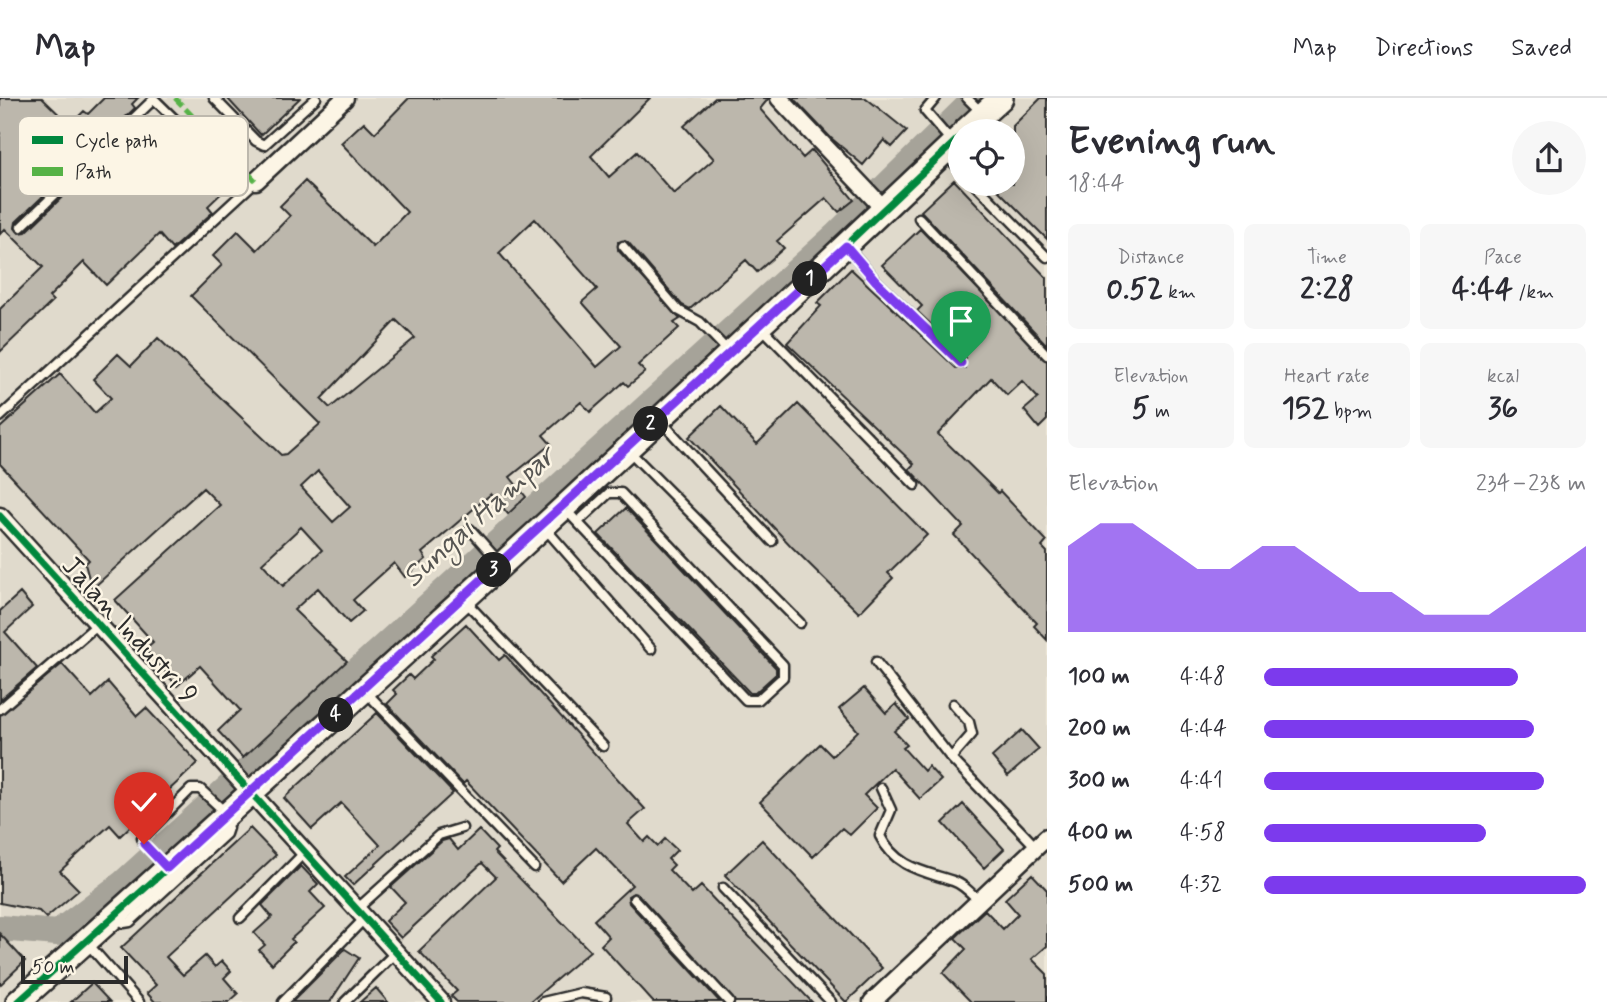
<!DOCTYPE html>
<html lang="en">
<head>
<meta charset="utf-8">
<style>
	:root { --surface:#fff; --page:#f7f7f7; --text:#2b2b33; --muted:#7c7c81; --line:#e1e1e2; --accent:#7c3aed }
	body { margin:0; font-family:Mynerve,sans-serif; background:var(--page); color:var(--text); height:100vh; display:flex; flex-direction:column; font-size:26px; white-space:nowrap }
	* { box-sizing:border-box; margin:0 }
	p { font-size:23px; color:var(--muted) }
	.icon { flex:none; width:38px; height:38px; fill:none; stroke:currentColor; stroke-width:2; stroke-linecap:round; stroke-linejoin:round }
	.map { position:relative; flex:1; overflow:hidden }
	.sheet { display:flex; flex-direction:column; background:var(--surface); width:560px }
	.sheet>* { flex:none }
	.controls { position:absolute; left:948px; top:21px; display:grid; gap:14px }
	.controls a { display:grid; place-items:center; width:77px; height:77px; border-radius:50%; background:var(--surface); box-shadow:0 7px 28px #0002; font-size:35px }
	.scale { position:absolute; left:21px; bottom:18px; width:107px; box-sizing:border-box; padding-left:7px; border:4px solid #2b2b2b; border-top:0; font-size:19px; line-height:24px; white-space:nowrap; color:#2b2b2b; -webkit-text-stroke:5px #fcf5e5; paint-order:stroke }
	.pin { position:absolute; display:grid; place-items:center; width:60px; height:60px; color:#fff; margin:-72px -30px; border-radius:50% 50% 50% 0; rotate:-45deg; box-shadow:0 0 7px #0007 }
	.pin .icon { rotate:45deg }
	.km { position:absolute; width:35px; height:35px; margin:-18px; border-radius:50%; background:#222; color:#fff; font-size:19px; line-height:35px; text-align:center }
	.round { display:grid; place-items:center; flex:none; width:74px; height:74px; border-radius:37px; background:var(--page) }
	.headline { display:flex; align-items:center; justify-content:space-between; height:119px; padding:0 21px }
	h1 { font-size:38px; font-weight:800; line-height:52px }
	.metrics { display:grid; grid-template-columns:repeat(3,1fr); gap:10px; height:119px; padding:7px 21px }
	.metrics div { display:grid; align-content:center; border-radius:10px; background:var(--page); text-align:center }
	.metrics b { font-size:30px; font-weight:800 }
	.metrics small { font-size:19px; font-weight:400 }
	.metrics p { font-size:19px }
	.chart { height:196px; padding:14px 21px }
	.chart p { display:flex; justify-content:space-between }
	.chart svg { width:100%; height:126px; margin-top:7px; fill:var(--accent); opacity:.7 }
	ul { padding:0 21px; list-style:none; font-size:23px }
	li { display:grid; grid-template-columns:112px 84px 1fr; align-items:center; height:52px }
	li i { height:18px; border-radius:9px; background:var(--accent) }
	header { display:flex; align-items:center; gap:42px; box-sizing:border-box; height:98px; padding:0 35px; background:var(--surface); border-bottom:2px solid var(--line) }
	header strong { font-size:33px }
	nav { display:flex; gap:38px; margin-inline-start:auto; font-size:24px }
	main { display:flex; flex:1; min-height:0 }
	.map>svg:first-child { display:block }
	.built { fill:#e0dacc; fill-rule:evenodd }
	.lines { fill:none; stroke-linecap:round; stroke-linejoin:round }
	.river { stroke:#a6a399; stroke-width:26 }
	.building { fill:#bcb7ac; stroke:#2b2b2b; stroke-width:2; fill-rule:evenodd }
	.lane-casing { stroke:#2b2b2b; stroke-width:13 }
	.street-casing { stroke:#2b2b2b; stroke-width:21 }
	.secondary-casing { stroke:#2b2b2b; stroke-width:28 }
	.lane { stroke:#fcf5e5; stroke-width:8 }
	.street { stroke:#fcf5e5; stroke-width:16 }
	.secondary { stroke:#fcf5e5; stroke-width:23 }
	.quiet { stroke:#56b246; stroke-width:5; stroke-dasharray:10 5; stroke-linecap:butt }
	.cycleway-casing { stroke:#fcf5e5; stroke-width:11 }
	.cycleway { stroke:#00873e; stroke-width:7 }
	.route-casing { stroke:#fff; stroke-width:14 }
	.route { stroke:#7c3aed; stroke-width:9 }
	.labels { text-anchor:middle; stroke-width:5; stroke-linejoin:round; paint-order:stroke }
	.street-label { font-size:28px; fill:#2b2b2b; stroke:#fcf5e5 }
	.water-label { font-size:30px; font-style:italic; fill:#565552; stroke:#fcf5e5 }
	.key { fill:#fcf5e5; stroke:#bdb8ad; stroke-width:2 }
	.key-label { font-size:19px; fill:#2b2b2b }
</style>
</head>
<body>
<header>
<strong>Map</strong>
<nav><a>Map</a><a>Directions</a><a>Saved</a></nav>
</header>
<main>
<div class="map">
<svg width="1047" height="904" viewBox="0 0 1047 904">
	<rect width="100%" height="100%" fill="#efe9da"/>
	<filter id="ink" filterUnits="userSpaceOnUse"><feTurbulence type="fractalNoise" baseFrequency=".0143" numOctaves="2"/><feDisplacementMap in="SourceGraphic" scale="14" xChannelSelector="R" yChannelSelector="G"/><feConvolveMatrix kernelMatrix="1 2 1 2 8 2 1 2 1" color-interpolation-filters="sRGB"/></filter>
	<g filter="url(#ink)">
		<path class="built" d="M0 0H1047V904H0ZM961 33H1013V86H961Z"/>
		<g class="lines">
			<path class="river" d="M0 830 57 835 123 785 837 136 976 0"/>
		</g>
		<path class="building" d="M0 0H42L70 27 84 13 88 16 104 0H138L132 6 135 10 16 124 15 130 19 135 26 134 145 19 200 76 210 67 229 88 208 108 213 114 172 151 159 136 106 187 84 164 49 199 53 203 0 254V211L43 169 5 131 0 136Z
			M227 0H300L261 37Z
			M409 0H650L591 58 609 79 637 54 674 96 714 61 684 28 715 0H769L760 11 803 60 812 52 854 102 839 114 826 100 777 143 784 150 757 174 746 162 690 211 682 207 628 144H618V152L680 221 674 225 679 230 638 267 645 274 628 288 624 284 590 314 581 304 543 337 551 346 510 379 526 399 508 416 491 396 422 455 426 461 405 479 394 465 353 502 363 513 349 525 318 490 294 512 347 563 243 660 218 633 240 612 200 568 177 588 145 551 153 544 115 502 220 407 203 390 92 491 85 466 89 462 0 366V330L60 276 95 315 111 300 93 281 118 256 131 268 158 240 281 357 286 356 320 326 191 198 222 167 213 158 238 133 257 152 290 118 280 108 305 83 373 149 407 114 341 45 364 24 375 35ZM535 121 597 191 582 204 621 248 597 269 499 155ZM396 222 415 240 330 310 321 301ZM318 373 350 409 333 424 301 389ZM301 429 322 452 283 488 262 465Z
			M793 0H866L907 33 892 49 884 42 863 67 831 40Z
			M1041 0H1047V141L992 86H1013V28Z
			M954 82 1047 180V247L921 113Z
			M920 131 1047 263V322L1039 330 1024 312 1038 300 1022 283 1007 297 991 280 938 336 998 395 1000 393 1047 443 1042 449 1047 454V542L1034 528 1037 525 954 437 963 428 909 371 914 366 787 245 821 208 817 205 851 171 956 270H965L966 260 917 213 922 208 882 167Z
			M798 306 927 437 888 475 893 480 859 515 792 449 689 339 721 308 757 346Z
			M626 410 776 570V576L755 595H750L598 436Z
			M20 495 32 509 5 534 37 570 0 602V513Z
			M466 526 499 562 505 557 645 711 628 726 644 744 649 739 658 748 665 741 677 752 668 761 674 767 669 772 692 796 701 788 812 904H735L639 797 633 795 628 798 629 805 720 904H653L601 847 609 839 594 822 632 787 596 750 561 783 466 683 463 686 387 606 397 596 393 592 409 577 413 581 434 561 431 558Z
			M62 566 92 599 108 584 137 618 146 610 198 665 120 738 110 727 60 773 79 792 46 820 39 813 0 805V617Z
			M864 590 886 615 896 606 909 621 894 633 907 647 903 650 924 673 928 668 941 682 920 701 892 670 864 697 877 710 850 737 842 730 813 759 760 704 820 646 832 658 858 633 839 611Z
			M377 615 453 695 353 787 345 779 380 747 341 705 312 731 284 700Z
			M1022 632 1039 651 1008 678 992 659Z
			M963 706 1004 751 984 770 943 725Z
			M250 730 276 757 166 859 183 877 205 858 215 869 222 863 231 873 224 880 238 896 229 904H155L147 895 156 887 121 850Z
			M479 732 497 751 494 754 590 853 530 904H457L451 898 457 893 419 853 496 779 482 765 401 840 385 823 405 804 391 789 442 743 449 741 458 752Z
			M762 742 882 870 846 904 725 777Z
			M301 768 318 786 310 794 325 810 291 841 294 844 272 866 259 852 265 847 254 835 272 819 262 807Z
			M1032 776 1047 792V848L1032 861 1047 876V904H971L943 875 966 851 955 840 985 812 1003 831 1018 816 1005 801Z
			M0 836 25 863 0 887Z
			M345 851 359 860 330 904H292Z
			M92 885 110 904H71Z
			M376 890 388 904H360Z"/>
		<g class="lines">
			<defs>
				<path id="lane" d="M214 0 256 43 264 47 316 0
					M936 0 925 13 951 43
					M967 0 982 15
					M945 56 961 72
					M975 86 1047 159
					M919 120 1047 257
					M21 129 154 1 201 47 209 48 217 44
					M623 148 678 212 700 224 728 253
					M848 150 876 183 961 265
					M762 230 915 387
					M0 319 256 83
					M660 322 772 443
					M628 352 800 525
					M564 410 746 602H758L783 579V567L621 395H609L578 424
					M544 429 651 551
					M470 431 500 465
					M465 503 603 648
					M876 564 951 660
					M366 594 534 769
					M953 606 969 624 972 636 951 660 1036 749
					M0 611 98 526
					M881 690 891 712 880 738C896 770 923 773 953 783 963 786 971 795 979 803
					M165 768 144 746 142 740 191 691H200L226 715
					M723 790 831 904
					M634 801 729 904
					M357 811 439 737 462 730
					M116 818 124 825 130 824 226 736 228 730 223 724
					M240 820 305 754
					M88 846 139 904
					M283 904 365 820
					M345 904 396 854
					M543 904 581 895 606 899"/>
				<path id="street" d="M779 0 884 111
					M256 83 345 0
					M0 418 441 904
					M872 904 1047 739"/>
				<path id="secondary" d="M965 33 1001 0
					M18 904C336 620 652 332 961 38"/>
			</defs>
			<use href="#lane" class="lane-casing"/>
			<use href="#street" class="street-casing"/>
			<use href="#secondary" class="secondary-casing"/>
			<use href="#lane" class="lane"/>
			<use href="#street" class="street"/>
			<use href="#secondary" class="secondary"/>
			<path class="quiet" d="M175 0 256 83"/>
			<defs>
				<path id="cycleway" d="M0 418 441 904
					M18 904C336 620 652 332 961 38"/>
			</defs>
			<use href="#cycleway" class="cycleway-casing"/>
			<use href="#cycleway" class="cycleway"/>
		</g>
	</g>
	<g class="lines" filter="url(#ink)">
		<defs>
			<path id="route" d="M144 746 167 770 846 148 876 183 961 265"/>
		</defs>
		<use href="#route" class="route-casing"/>
		<use href="#route" class="route"/>
	</g>
	<g class="labels">
		<g class="street-label">
			<text transform="translate(131 531) rotate(48)" y="10">Jalan Industri 9</text>
		</g>
		<g class="water-label">
			<text transform="translate(478 418) rotate(-42)" y="10">Sungai Hampar</text>
		</g>
	</g>
	<rect x="18" y="18" width="230" height="80" rx="10" class="key"/>
	<rect x="32" y="38" width="31" height="8" fill="#00873e"/>
	<rect x="32" y="69" width="31" height="9" fill="#56b246"/>
	<g class="key-label">
		<text x="75" y="49">Cycle path</text>
		<text x="75" y="80">Path</text>
	</g>
</svg>
<div class="controls">
<a><svg class="icon" aria-label="locate" viewBox="0 0 24 24"><circle cx="12" cy="12" r="6"/><path d="M12 2v4M12 18v4M2 12h4M18 12h4"/></svg></a>
</div>
<div class="scale">50 m</div>
<div class="pin" style="left:961px;top:265px;background:#1e9e55"><svg class="icon" aria-label="arrive" viewBox="0 0 24 24"><path d="M6 21V4h12l-3 4 3 4H6"/></svg></div>
<div class="pin" style="left:144px;top:746px;background:#d93025"><svg class="icon" aria-label="check" viewBox="0 0 24 24"><path d="M5 12l5 5 9-10"/></svg></div>
<b class="km" style="left:810px;top:181px">1</b>
<b class="km" style="left:651px;top:326px">2</b>
<b class="km" style="left:494px;top:472px">3</b>
<b class="km" style="left:336px;top:617px">4</b>
</div>
<section class="sheet">
<div class="headline"><div><h1>Evening run</h1><p>18:44</p></div><a class="round"><svg class="icon" aria-label="share" viewBox="0 0 24 24"><path d="M12 15V3M7 8l5-5 5 5M5 13v7h14v-7"/></svg></a></div>
<div class="metrics">
<div><p>Distance</p><b>0.52<small> km</small></b></div>
<div><p>Time</p><b>2:28</b></div>
<div><p>Pace</p><b>4:44<small> /km</small></b></div>
</div>
<div class="metrics">
<div><p>Elevation</p><b>5<small> m</small></b></div>
<div><p>Heart rate</p><b>152<small> bpm</small></b></div>
<div><p>kcal</p><b>36</b></div>
</div>
<div class="chart"><p><span>Elevation</span>234–238 m</p>
<svg viewBox="0 0 160 44" preserveAspectRatio="none"><path d="M0 44V14L10 6L20 6L30 14L40 22L50 22L60 14L70 14L80 22L90 30L100 30L110 38L120 38L130 38L140 30L150 22L160 14V44z"/></svg>
</div>
<ul>
<li><b>100 m</b>4:48<i style="width:79%"></i></li>
<li><b>200 m</b>4:44<i style="width:84%"></i></li>
<li><b>300 m</b>4:41<i style="width:87%"></i></li>
<li><b>400 m</b>4:58<i style="width:69%"></i></li>
<li><b>500 m</b>4:32<i style="width:100%"></i></li>
</ul>
</section>
</main>
</body>
</html>
